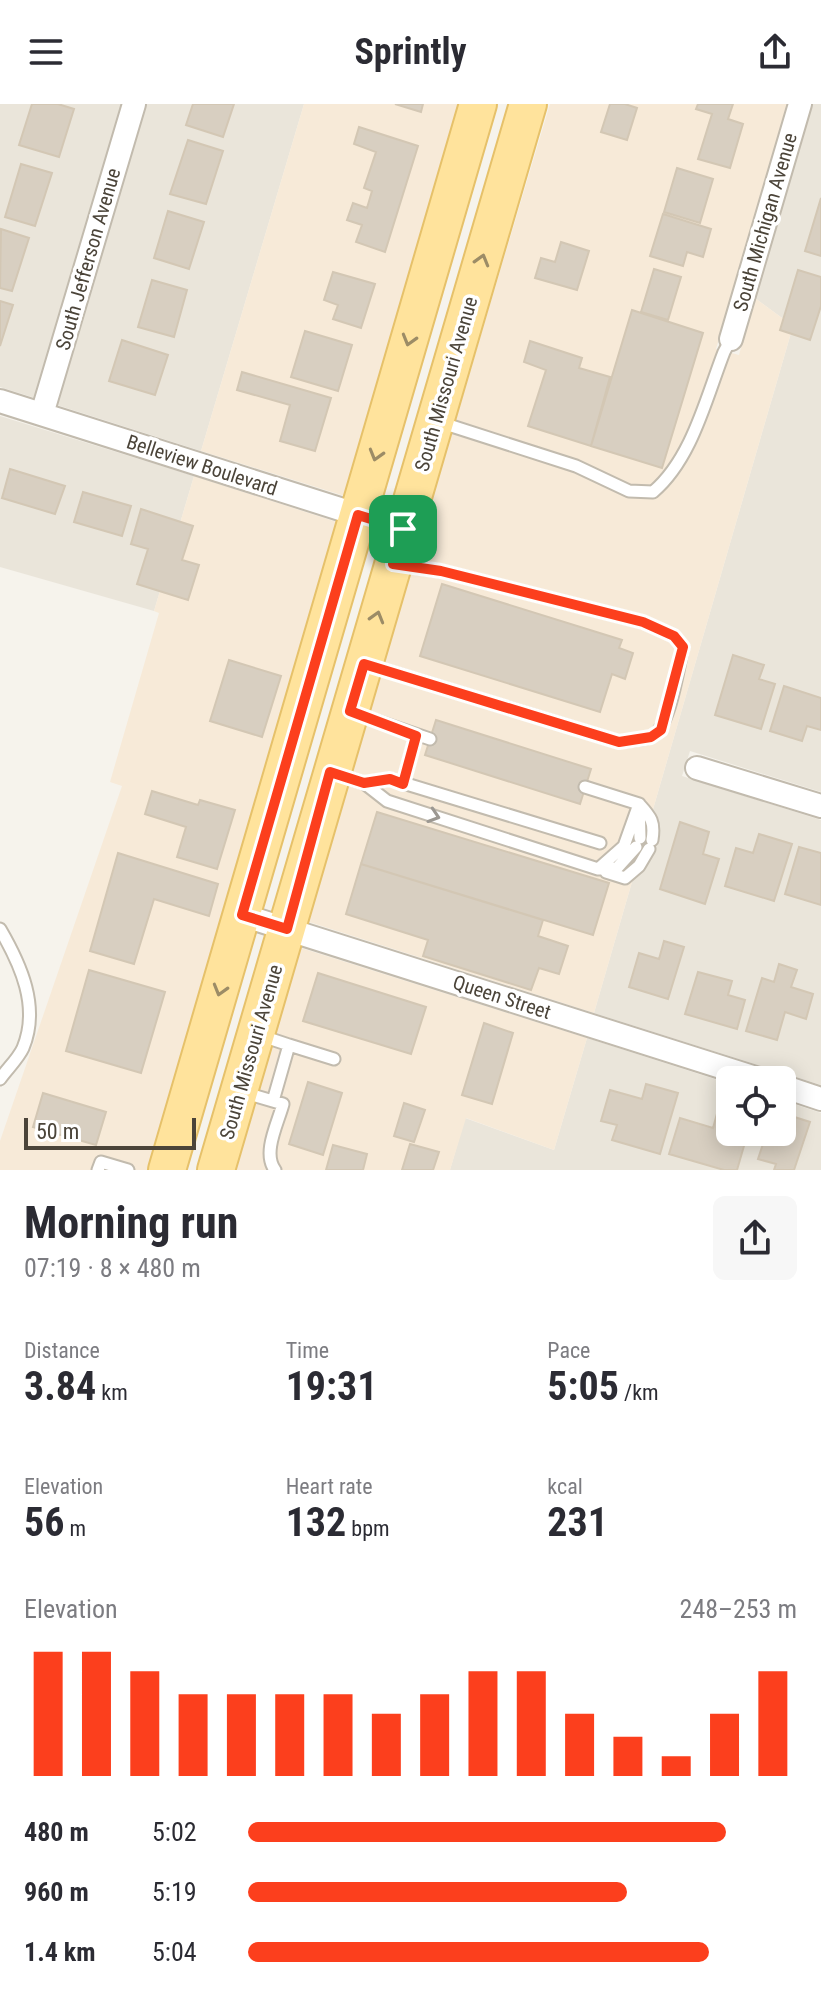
<!DOCTYPE html>
<html lang="en">
<head>
<meta charset="utf-8">
<style>
	:root { --surface:#fff; --page:#f7f7f7; --text:#2b2b33; --muted:#7c7c81; --accent:#fc3f1d }
	body { margin:0; font-family:"Roboto Condensed",sans-serif; background:var(--page); color:var(--text); height:100vh; display:flex; flex-direction:column; font-size:30px; white-space:nowrap }
	* { box-sizing:border-box; margin:0 }
	p { font-size:26px; color:var(--muted) }
	.icon { flex:none; width:44px; height:44px; fill:none; stroke:currentColor; stroke-width:2; stroke-linecap:round; stroke-linejoin:round }
	.map { position:relative; height:1066px; overflow:hidden }
	.side { display:flex; flex-direction:column; background:var(--surface); flex:1 }
	.side>* { flex:none }
	.controls { position:absolute; left:716px; top:962px; display:grid; gap:16px }
	.controls a { display:grid; place-items:center; width:80px; height:80px; border-radius:12px; background:var(--surface); box-shadow:0 4px 20px #0003; font-size:40px }
	.scale { position:absolute; left:24px; bottom:20px; width:172px; box-sizing:border-box; padding-left:8px; border:4px solid #4b4439; border-top:0; font-size:22px; line-height:28px; white-space:nowrap; color:#4b4439; -webkit-text-stroke:6px #fff; paint-order:stroke }
	.pin { position:absolute; display:grid; place-items:center; width:68px; height:68px; color:#fff; margin:-34px; border-radius:16px; box-shadow:0 4px 12px #0006 }
	.round { display:grid; place-items:center; flex:none; width:84px; height:84px; border-radius:12px; background:var(--page) }
	.overview { display:flex; align-items:center; justify-content:space-between; height:136px; padding:0 24px }
	h1 { font-size:44px; font-weight:700; line-height:60px }
	.figures { display:grid; grid-template-columns:repeat(3,1fr); gap:12px; height:136px; padding:8px 24px }
	.figures div { display:grid; align-content:center }
	.figures b { font-size:40px; font-weight:700 }
	.figures small { font-size:22px; font-weight:400 }
	.figures p { font-size:22px }
	.chart { height:224px; padding:16px 24px }
	.chart p { display:flex; justify-content:space-between }
	.chart svg { width:100%; height:144px; margin-top:8px; stroke:var(--accent); stroke-width:6 }
	ul { padding:0 24px; list-style:none; font-size:26px }
	li { display:grid; grid-template-columns:128px 96px 1fr; align-items:center; height:60px }
	li i { height:20px; border-radius:10px; background:var(--accent) }
	header { display:flex; justify-content:space-between; align-items:center; height:104px; padding:0 24px; background:var(--surface); font-size:36px; font-weight:700 }
	.map>svg:first-child { display:block }
	.residential { fill:#eae5da }
	.commercial { fill:#f7ead8 }
	.building { fill:#d8cfc1; stroke:#d3c7b4; stroke-width:2 }
	.lines { fill:none; stroke-linecap:round; stroke-linejoin:round }
	.service-casing { stroke:#c2bbae; stroke-width:15 }
	.minor-casing { stroke:#c2bbae; stroke-width:26 }
	.primary-casing { stroke:#e6c16a; stroke-width:40 }
	.service { stroke:#fff; stroke-width:11 }
	.minor { stroke:#fff; stroke-width:22 }
	.primary { stroke:#ffe39c; stroke-width:36 }
	.oneway { stroke:#9c8c66 }
	.oneway2 { stroke:#9c9892 }
	.route-casing { stroke:#fff; stroke-width:16 }
	.route { stroke:#fc3f1d; stroke-width:10 }
	.labels { text-anchor:middle; stroke-width:7; stroke-linejoin:round; paint-order:stroke }
	.street-label { font-size:20px; fill:#4b4439; stroke:#fff }
</style>
</head>
<body>
<header><svg class="icon" aria-label="menu" viewBox="0 0 24 24"><path d="M4 6h16M4 12h16M4 18h16"/></svg>Sprintly<svg class="icon" aria-label="share" viewBox="0 0 24 24"><path d="M12 15V3M7 8l5-5 5 5M5 13v7h14v-7"/></svg></header>
<div class="map">
<svg width="821" height="1066" viewBox="0 0 821 1066">
	<rect width="100%" height="100%" fill="#f6f3ec"/>
	<path class="residential" d="M0 0H122L35 294 0 283Z
		M146 0H304L201 347 57 301Z
		M812 0H821V688L690 647 682 672 821 716V981L594 909 793 222 755 194Z
		M0 312 194 372 154 507 0 463Z
		M587 934 730 980V1028H782V996L821 1009V1066H450L465 1014 554 1046Z"/>
	<path class="commercial" d="M304 0H466L351 394 201 347Z
		M550 0H787L716 245 739 251 755 194 793 222 594 909 306 817Z
		M194 372 343 420 151 1066H0V1037L122 682 110 678 159 509 154 507Z
		M298 843 587 934 554 1046 466 1014 450 1066H235Z"/>
	<path class="building" d="M32 0H58L74 5 59 53 19 41Z
		M193 0H234L223 33 186 21Z
		M395 0H423L421 8Z
		M610 0H625L637 4 627 36 601 28Z
		M698 0H733L728 15 743 20 730 64 698 55 712 10 696 5Z
		M359 23 418 42 385 148 356 138 362 121 347 116 353 99 367 104 372 87 364 84 376 48 354 40Z
		M188 36 223 47 206 100 170 90Z
		M21 60 52 69 35 122 5 113Z
		M677 64 713 75 700 119 664 108Z
		M821 94V152L805 147Z
		M168 107 204 118 189 165 154 154Z
		M663 110 711 125 703 153 687 148 683 162 650 152Z
		M1 125 29 134 12 187 0 184Z
		M561 138 589 147 577 186 535 174 541 154 555 158Z
		M654 165 681 173 668 216 641 208Z
		M798 166 821 173V202L810 236 780 226Z
		M333 168 375 180 361 224 333 215 338 201 324 196Z
		M152 176 187 186 174 233 138 223Z
		M0 197 13 201 0 242Z
		M632 206 703 229 662 364 591 342Z
		M305 227 352 241 338 287 291 273Z
		M122 236 168 251 155 291 109 277Z
		M530 237 582 254 579 264 610 273 591 342 528 322 546 266 524 258Z
		M242 268 331 294 315 347 280 337 290 301 237 286Z
		M10 365 65 382 55 410 2 394Z
		M83 388 131 402 122 432 74 418Z
		M141 405 193 422 182 456 199 461 188 496 137 480 148 445 131 440Z
		M442 480 622 536 619 544 633 549 625 575 612 570 600 608 420 552Z
		M733 551 764 561 759 575 775 580 761 625 715 611Z
		M229 556 281 572 262 633 210 617Z
		M784 582 821 594V626L807 622 802 637 770 627Z
		M436 616 591 665 580 700 425 651Z
		M152 687 198 701 200 696 235 706 217 765 177 753 186 723 145 710Z
		M377 708 609 779 593 831 361 760Z
		M680 718 709 728 703 750 719 755 705 800 660 785Z
		M759 730 792 740 774 797 725 782 736 744 753 749Z
		M799 743 821 749V801L785 790Z
		M118 749 218 780 209 812 154 795 134 860 90 847Z
		M361 760 543 816 538 832 568 842 559 870 539 864 531 886 423 852 428 836 346 810Z
		M664 837 684 843 668 895 629 883 639 849 659 855Z
		M779 860 797 866 791 883 813 890 806 915 785 908 777 936 746 927 762 874 774 878Z
		M89 866 165 888 141 969 66 947Z
		M698 868 732 877 728 891 745 896 737 925 685 910Z
		M318 869 426 903 411 950 303 917Z
		M484 919 513 929 492 1000 462 991Z
		M308 978 342 989 323 1051 289 1040Z
		M646 980 678 989 660 1050 612 1036 617 1021 601 1017 610 986 642 995Z
		M43 989 106 1008 96 1041 33 1023Z
		M404 999 425 1006 414 1038 394 1032Z
		M718 1006 730 1010V1028H748L737 1066H724L669 1050 680 1014 713 1024Z
		M782 1009 810 1018 794 1066H774L776 1060 758 1055 767 1028H782Z
		M410 1040 439 1048 433 1066H402Z
		M333 1041 367 1050 363 1066H326Z"/>
	<g class="lines">
		<defs>
			<path id="service" d="M439 318 576 362 629 387 653 388C692 355 706 294 724 248L731 235
				M368 561 619 638C629 636 642 636 651 633 670 625 678 563 683 543L674 532 643 518 441 467 399 461
				M354 609 430 635
				M336 670 364 679 390 675 600 739
				M364 679 387 697 598 765 617 764 636 743
				M403 680 416 632
				M585 683 639 700 640 734
				M598 765 624 742 639 700C651 713 655 718 652 736
				M606 768 625 774 639 762 649 745
				M0 825C21 861 40 903 23 944 18 955 7 965 0 975
				M262 932 289 941 273 997
				M289 941 334 955
				M242 988 283 1000C278 1019 262 1049 275 1066
				M98 1066 101 1058 128 1066"/>
			<path id="minor" d="M731 235 800 0
				M0 297 403 425
				M42 310 134 0
				M697 664 821 702
				M242 811 762 976
				M782 982 821 995"/>
			<path id="primary" d="M167 1066 478 0
				M216 1066 528 0"/>
		</defs>
		<use href="#service" class="service-casing"/>
		<use href="#minor" class="minor-casing"/>
		<use href="#primary" class="primary-casing"/>
		<use href="#service" class="service"/>
		<use href="#minor" class="minor"/>
		<use href="#primary" class="primary"/>
	</g>
	<defs><path id="oneway-chevron" d="M-2-3.5L2.5 0L-2 3.5" fill="none" stroke-width="1.6" stroke-linecap="round" stroke-linejoin="round" transform="scale(2)"/></defs>
	<g class="oneway">
		<use href="#oneway-chevron" transform="translate(482 156) rotate(-74)"/>
		<use href="#oneway-chevron" transform="translate(409 236) rotate(106)"/>
		<use href="#oneway-chevron" transform="translate(376 351) rotate(106)"/>
		<use href="#oneway-chevron" transform="translate(377 513) rotate(-74)"/>
		<use href="#oneway-chevron" transform="translate(220 886) rotate(106)"/>
	</g>
	<use class="oneway2" href="#oneway-chevron" transform="translate(434 712) rotate(18)"/>
	<g class="lines">
		<defs>
			<path id="route" d="M358 411 403 425 393 460 441 467 643 518 674 532 683 543 661 626 651 633 619 638 364 560 350 607 416 632 403 680 390 675 364 679 330 668 287 825 242 811Z"/>
		</defs>
		<use href="#route" class="route-casing"/>
		<use href="#route" class="route"/>
	</g>
	<g class="labels">
		<g class="street-label">
			<text transform="translate(765 118) rotate(-74)" y="7">South Michigan Avenue</text>
			<text transform="translate(88 155) rotate(-74)" y="7">South Jefferson Avenue</text>
			<text transform="translate(446 280) rotate(-74)" y="7">South Missouri Avenue</text>
			<text transform="translate(202 361) rotate(18)" y="7">Belleview Boulevard</text>
			<text transform="translate(502 893) rotate(18)" y="7">Queen Street</text>
			<text transform="translate(251 948) rotate(-74)" y="7">South Missouri Avenue</text>
		</g>
	</g>
</svg>
<div class="controls">
<a><svg class="icon" aria-label="locate" viewBox="0 0 24 24"><circle cx="12" cy="12" r="6"/><path d="M12 2v4M12 18v4M2 12h4M18 12h4"/></svg></a>
</div>
<div class="scale">50 m</div>
<div class="pin" style="left:403px;top:425px;background:#1e9e55"><svg class="icon" aria-label="arrive" viewBox="0 0 24 24"><path d="M6 21V4h12l-3 4 3 4H6"/></svg></div>
</div>
<section class="side">
<div class="overview"><div><h1>Morning run</h1><p>07:19 · 8 × 480 m</p></div><a class="round"><svg class="icon" aria-label="share" viewBox="0 0 24 24"><path d="M12 15V3M7 8l5-5 5 5M5 13v7h14v-7"/></svg></a></div>
<div class="figures">
<div><p>Distance</p><b>3.84<small> km</small></b></div>
<div><p>Time</p><b>19:31</b></div>
<div><p>Pace</p><b>5:05<small> /km</small></b></div>
</div>
<div class="figures">
<div><p>Elevation</p><b>56<small> m</small></b></div>
<div><p>Heart rate</p><b>132<small> bpm</small></b></div>
<div><p>kcal</p><b>231</b></div>
</div>
<div class="chart"><p><span>Elevation</span>248–253 m</p>
<svg viewBox="0 0 160 44" preserveAspectRatio="none"><path d="M5 44V6M15 44V6M25 44V12M35 44V19M45 44V19M55 44V19M65 44V19M75 44V25M85 44V19M95 44V12M105 44V12M115 44V25M125 44V32M135 44V38M145 44V25M155 44V12"/></svg>
</div>
<ul>
<li><b>480 m</b>5:02<i style="width:87%"></i></li>
<li><b>960 m</b>5:19<i style="width:69%"></i></li>
<li><b>1.4 km</b>5:04<i style="width:84%"></i></li>
</ul>
</section>
</body>
</html>
